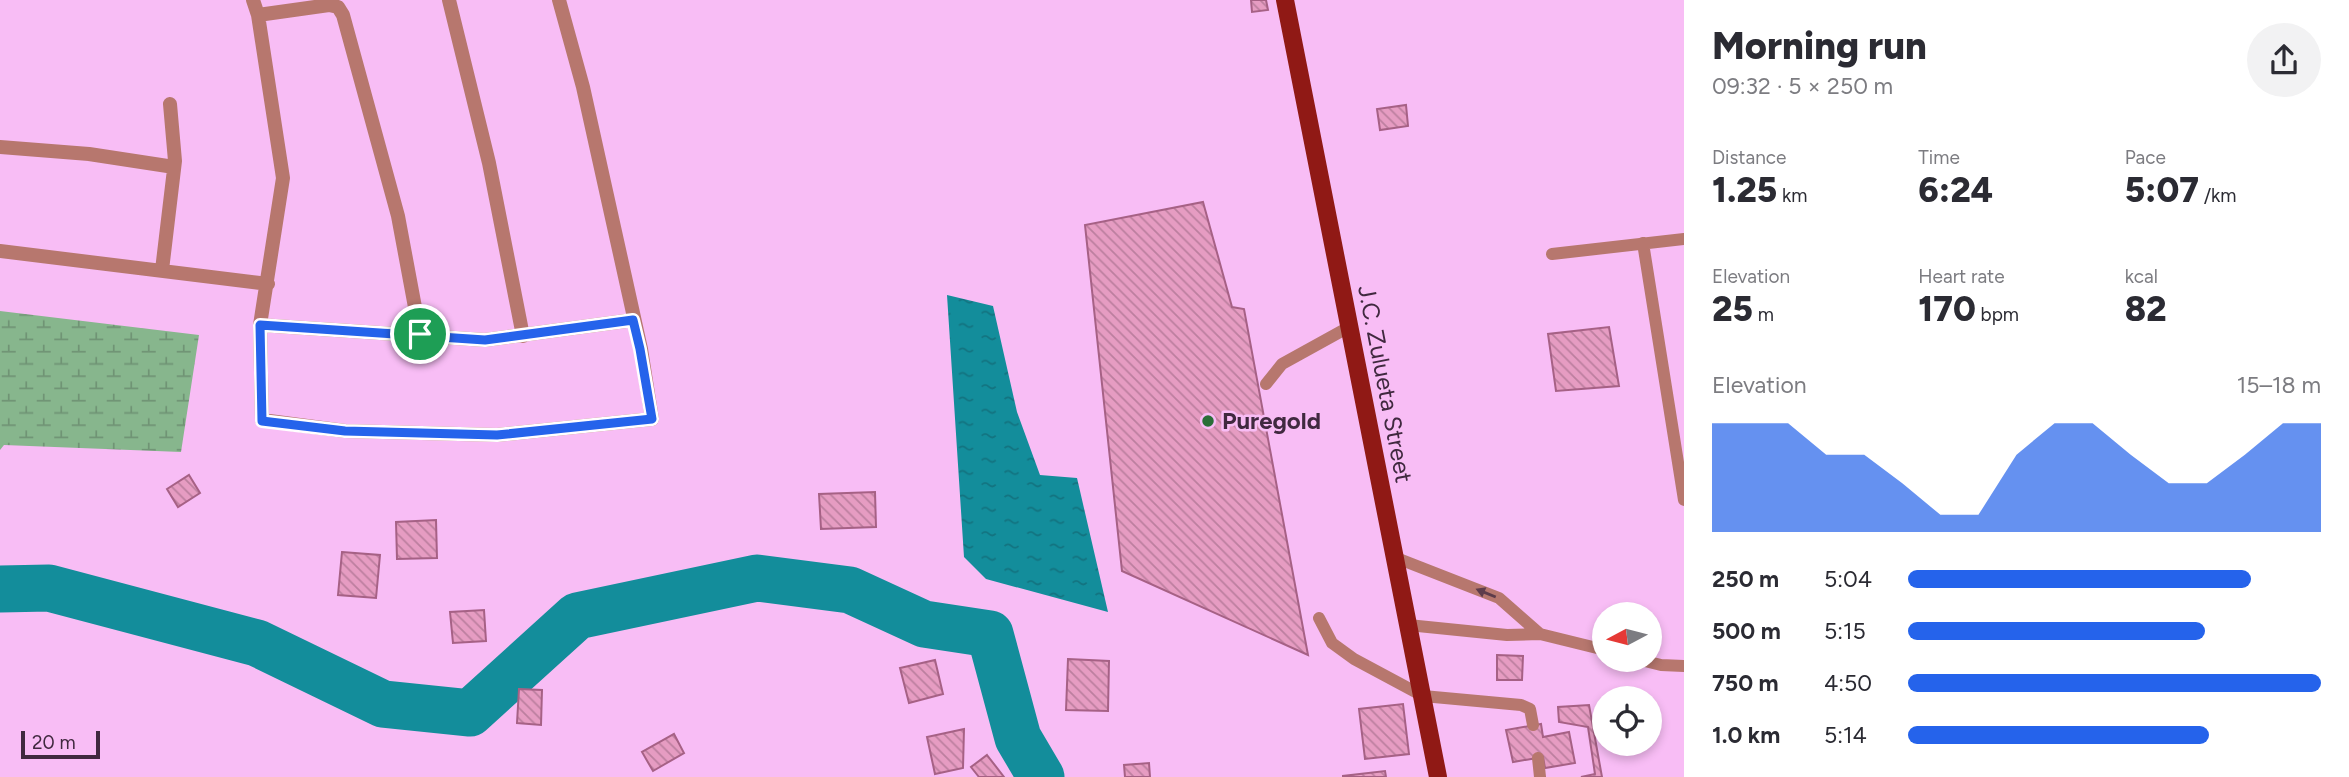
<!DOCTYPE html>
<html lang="en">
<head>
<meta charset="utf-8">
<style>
	:root { --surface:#fff; --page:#f2f2f3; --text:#2b2b33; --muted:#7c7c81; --accent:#2563eb }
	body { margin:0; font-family:Figtree,sans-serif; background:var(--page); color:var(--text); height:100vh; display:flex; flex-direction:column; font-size:26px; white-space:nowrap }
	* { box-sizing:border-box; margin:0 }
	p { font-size:23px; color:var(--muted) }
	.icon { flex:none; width:38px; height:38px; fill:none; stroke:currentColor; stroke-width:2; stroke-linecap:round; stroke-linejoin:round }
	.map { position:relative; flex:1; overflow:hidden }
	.panel { display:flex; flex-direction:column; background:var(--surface); width:665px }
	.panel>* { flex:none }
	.needle { width:46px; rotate:263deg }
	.buttons { position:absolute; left:1592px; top:602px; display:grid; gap:14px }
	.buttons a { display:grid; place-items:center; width:70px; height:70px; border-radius:50%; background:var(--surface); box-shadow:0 4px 10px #0003; font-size:35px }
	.scale { position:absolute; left:21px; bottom:18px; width:79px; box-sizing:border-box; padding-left:7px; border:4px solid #40293f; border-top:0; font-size:19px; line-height:24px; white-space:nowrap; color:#40293f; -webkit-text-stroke:5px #f8bdf5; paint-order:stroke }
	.pin { position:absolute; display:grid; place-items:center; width:60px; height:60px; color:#fff; margin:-30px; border:4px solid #fff; border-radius:50%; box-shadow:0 2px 7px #0007 }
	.round { display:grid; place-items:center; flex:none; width:74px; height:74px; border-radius:37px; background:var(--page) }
	.head { display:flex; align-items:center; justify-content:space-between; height:119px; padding:0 28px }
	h1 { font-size:38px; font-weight:800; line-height:52px }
	.stats { display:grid; grid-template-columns:repeat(3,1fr); gap:10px; height:119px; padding:7px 28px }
	.stats div { display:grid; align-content:center }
	.stats b { font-size:35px; font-weight:800 }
	.stats small { font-size:19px; font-weight:400 }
	.stats p { font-size:19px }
	.chart { height:196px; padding:14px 28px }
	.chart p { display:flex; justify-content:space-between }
	.chart svg { width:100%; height:126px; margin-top:7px; fill:var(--accent); opacity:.7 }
	ul { padding:0 28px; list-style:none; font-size:23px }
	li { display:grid; grid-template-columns:112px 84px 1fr; align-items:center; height:52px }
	li i { height:18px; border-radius:9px; background:var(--accent) }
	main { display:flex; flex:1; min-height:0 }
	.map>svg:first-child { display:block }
	.wetland { fill:url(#wetland-marsh) }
	.water { fill:url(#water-ripples) }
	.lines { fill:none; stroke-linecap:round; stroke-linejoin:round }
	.river { stroke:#138d9b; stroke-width:47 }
	.building { fill:url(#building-back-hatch); stroke:#a66185; stroke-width:2 }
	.service { stroke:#b7776e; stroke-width:12 }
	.minor { stroke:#b7776e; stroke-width:14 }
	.primary { stroke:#901915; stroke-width:18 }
	.oneway { fill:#5e3c4b }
	.route-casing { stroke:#fff; stroke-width:14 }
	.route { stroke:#2563eb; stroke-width:9 }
	.poi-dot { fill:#2a6e38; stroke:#f8bdf5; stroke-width:2.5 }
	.labels { text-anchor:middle; stroke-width:5; stroke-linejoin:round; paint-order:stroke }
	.street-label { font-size:24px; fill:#40293f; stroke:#f8bdf5 }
	.poi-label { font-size:24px; font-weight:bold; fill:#40293f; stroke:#f8bdf5; text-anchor:start }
</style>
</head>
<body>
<main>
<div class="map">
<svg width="1684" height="777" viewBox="0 0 1684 777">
	<defs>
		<pattern id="wetland-marsh" width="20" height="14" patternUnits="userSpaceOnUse" patternTransform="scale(1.75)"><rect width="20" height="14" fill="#87b68d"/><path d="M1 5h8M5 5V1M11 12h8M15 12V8" fill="none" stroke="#709475"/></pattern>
		<pattern id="water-ripples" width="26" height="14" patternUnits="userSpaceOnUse" patternTransform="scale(1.75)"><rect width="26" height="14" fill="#138d9b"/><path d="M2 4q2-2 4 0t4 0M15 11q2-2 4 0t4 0" fill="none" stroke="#137380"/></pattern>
		<pattern id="building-back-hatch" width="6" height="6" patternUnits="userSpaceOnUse" patternTransform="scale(1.75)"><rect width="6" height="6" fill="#e69cc2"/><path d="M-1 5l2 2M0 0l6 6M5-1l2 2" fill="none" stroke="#bc7f9f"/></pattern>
	</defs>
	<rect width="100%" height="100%" fill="#f8bdf5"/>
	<path class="wetland" d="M0 311 199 335 181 452 4 445 0 450Z"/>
	<path class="water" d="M947 295 993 306 1017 412 1040 475 1077 478 1108 612 986 579 964 557Z"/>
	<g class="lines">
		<path class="river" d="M0 589 49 588 257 643 383 704 470 713 577 616 757 578 850 590 924 624 990 634 1018 738 1041 777"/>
	</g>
	<path class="building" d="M1251 0H1266L1268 10 1252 12Z
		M1406 105 1408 126 1380 130 1377 109Z
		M1203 202 1232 307 1244 309 1308 655 1122 571 1085 225Z
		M1609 327 1619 386 1556 391 1548 334Z
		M189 475 200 493 178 507 167 489Z
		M875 492 876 527 821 529 819 494Z
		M436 520 437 558 397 559 396 522Z
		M342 552 380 555 376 598 338 595Z
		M484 610 486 641 453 643 450 612Z
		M1497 655 1523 656 1522 680H1497Z
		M1068 659 1109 661 1108 711 1066 710Z
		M935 660 943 694 909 703 900 668Z
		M519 689 542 690 541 725 517 723Z
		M1403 704 1409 754 1365 759 1359 709Z
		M1589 705 1602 777H1581L1595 774 1588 727 1559 722 1558 707Z
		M1541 724 1543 737 1569 732 1575 763 1545 768 1543 757 1513 762 1506 730Z
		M964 729 963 768 935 774 927 737Z
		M674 734 684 753 653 771 642 752Z
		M987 755 1004 777H979L971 767Z
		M1149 763 1150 777H1125L1124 765Z
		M1385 771 1386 777H1343V776Z"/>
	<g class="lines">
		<path class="service" d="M1643 243 1684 500
			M1552 254 1684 239
			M1266 384 1282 364 1349 327
			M1394 557 1499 598 1540 634
			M1319 618 1332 643 1354 659 1423 696 1521 705 1530 709 1533 725
			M1408 625 1507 635 1540 634 1605 650
			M1641 660 1661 665 1684 666
			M1538 758 1540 777"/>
		<path class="minor" d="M253 0 258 15 283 178 260 325 262 420 345 431 497 435 652 419 641 349 583 87 559 0
			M449 0 489 163 523 336
			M258 15 329 5 338 7 343 15 398 216 420 334
			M0 147 89 154 174 167
			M0 251 268 284
			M162 270 175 161 170 104
			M260 325 485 340 633 320"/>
		<path class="primary" d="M1285 0 1438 777"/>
	</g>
	<defs><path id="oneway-solid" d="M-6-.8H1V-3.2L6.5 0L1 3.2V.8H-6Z" transform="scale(1.75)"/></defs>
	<use class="oneway" href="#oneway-solid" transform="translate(1486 593) rotate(-158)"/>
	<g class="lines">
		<defs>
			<path id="route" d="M633 320 640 349 652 419 497 435 345 431 262 421 260 325 485 340Z"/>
		</defs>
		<use href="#route" class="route-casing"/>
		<use href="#route" class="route"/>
	</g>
	<circle class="poi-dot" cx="1208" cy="421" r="7"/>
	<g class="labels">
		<g class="street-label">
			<text transform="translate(1385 384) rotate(79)" y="8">J.C. Zulueta Street</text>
		</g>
		<g class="poi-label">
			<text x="1222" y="429">Puregold</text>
		</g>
	</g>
</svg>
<div class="buttons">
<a><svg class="needle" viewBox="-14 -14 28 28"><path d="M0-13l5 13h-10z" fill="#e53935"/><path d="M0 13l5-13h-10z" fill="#7c7c81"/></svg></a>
<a><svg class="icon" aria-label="locate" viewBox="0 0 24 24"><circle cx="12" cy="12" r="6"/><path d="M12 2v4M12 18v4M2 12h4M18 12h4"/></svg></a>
</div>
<div class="scale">20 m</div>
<div class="pin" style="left:420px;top:334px;background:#1e9e55"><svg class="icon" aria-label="arrive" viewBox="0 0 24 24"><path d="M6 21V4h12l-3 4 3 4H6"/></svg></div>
</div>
<section class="panel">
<div class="head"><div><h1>Morning run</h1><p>09:32 · 5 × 250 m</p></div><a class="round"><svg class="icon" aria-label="share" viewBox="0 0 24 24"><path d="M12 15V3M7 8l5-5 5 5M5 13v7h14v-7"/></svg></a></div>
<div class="stats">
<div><p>Distance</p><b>1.25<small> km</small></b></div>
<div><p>Time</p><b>6:24</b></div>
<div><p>Pace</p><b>5:07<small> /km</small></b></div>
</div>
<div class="stats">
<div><p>Elevation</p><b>25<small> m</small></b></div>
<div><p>Heart rate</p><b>170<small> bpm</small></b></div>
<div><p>kcal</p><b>82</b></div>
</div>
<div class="chart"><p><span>Elevation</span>15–18 m</p>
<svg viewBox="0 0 160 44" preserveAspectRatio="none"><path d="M0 44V6L10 6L20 6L30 17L40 17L50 27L60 38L70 38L80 17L90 6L100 6L110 17L120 27L130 27L140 17L150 6L160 6V44z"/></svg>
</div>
<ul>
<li><b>250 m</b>5:04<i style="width:83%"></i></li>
<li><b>500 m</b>5:15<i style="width:72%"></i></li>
<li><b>750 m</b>4:50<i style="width:100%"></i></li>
<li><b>1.0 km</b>5:14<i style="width:73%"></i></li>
</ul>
</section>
</main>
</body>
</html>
